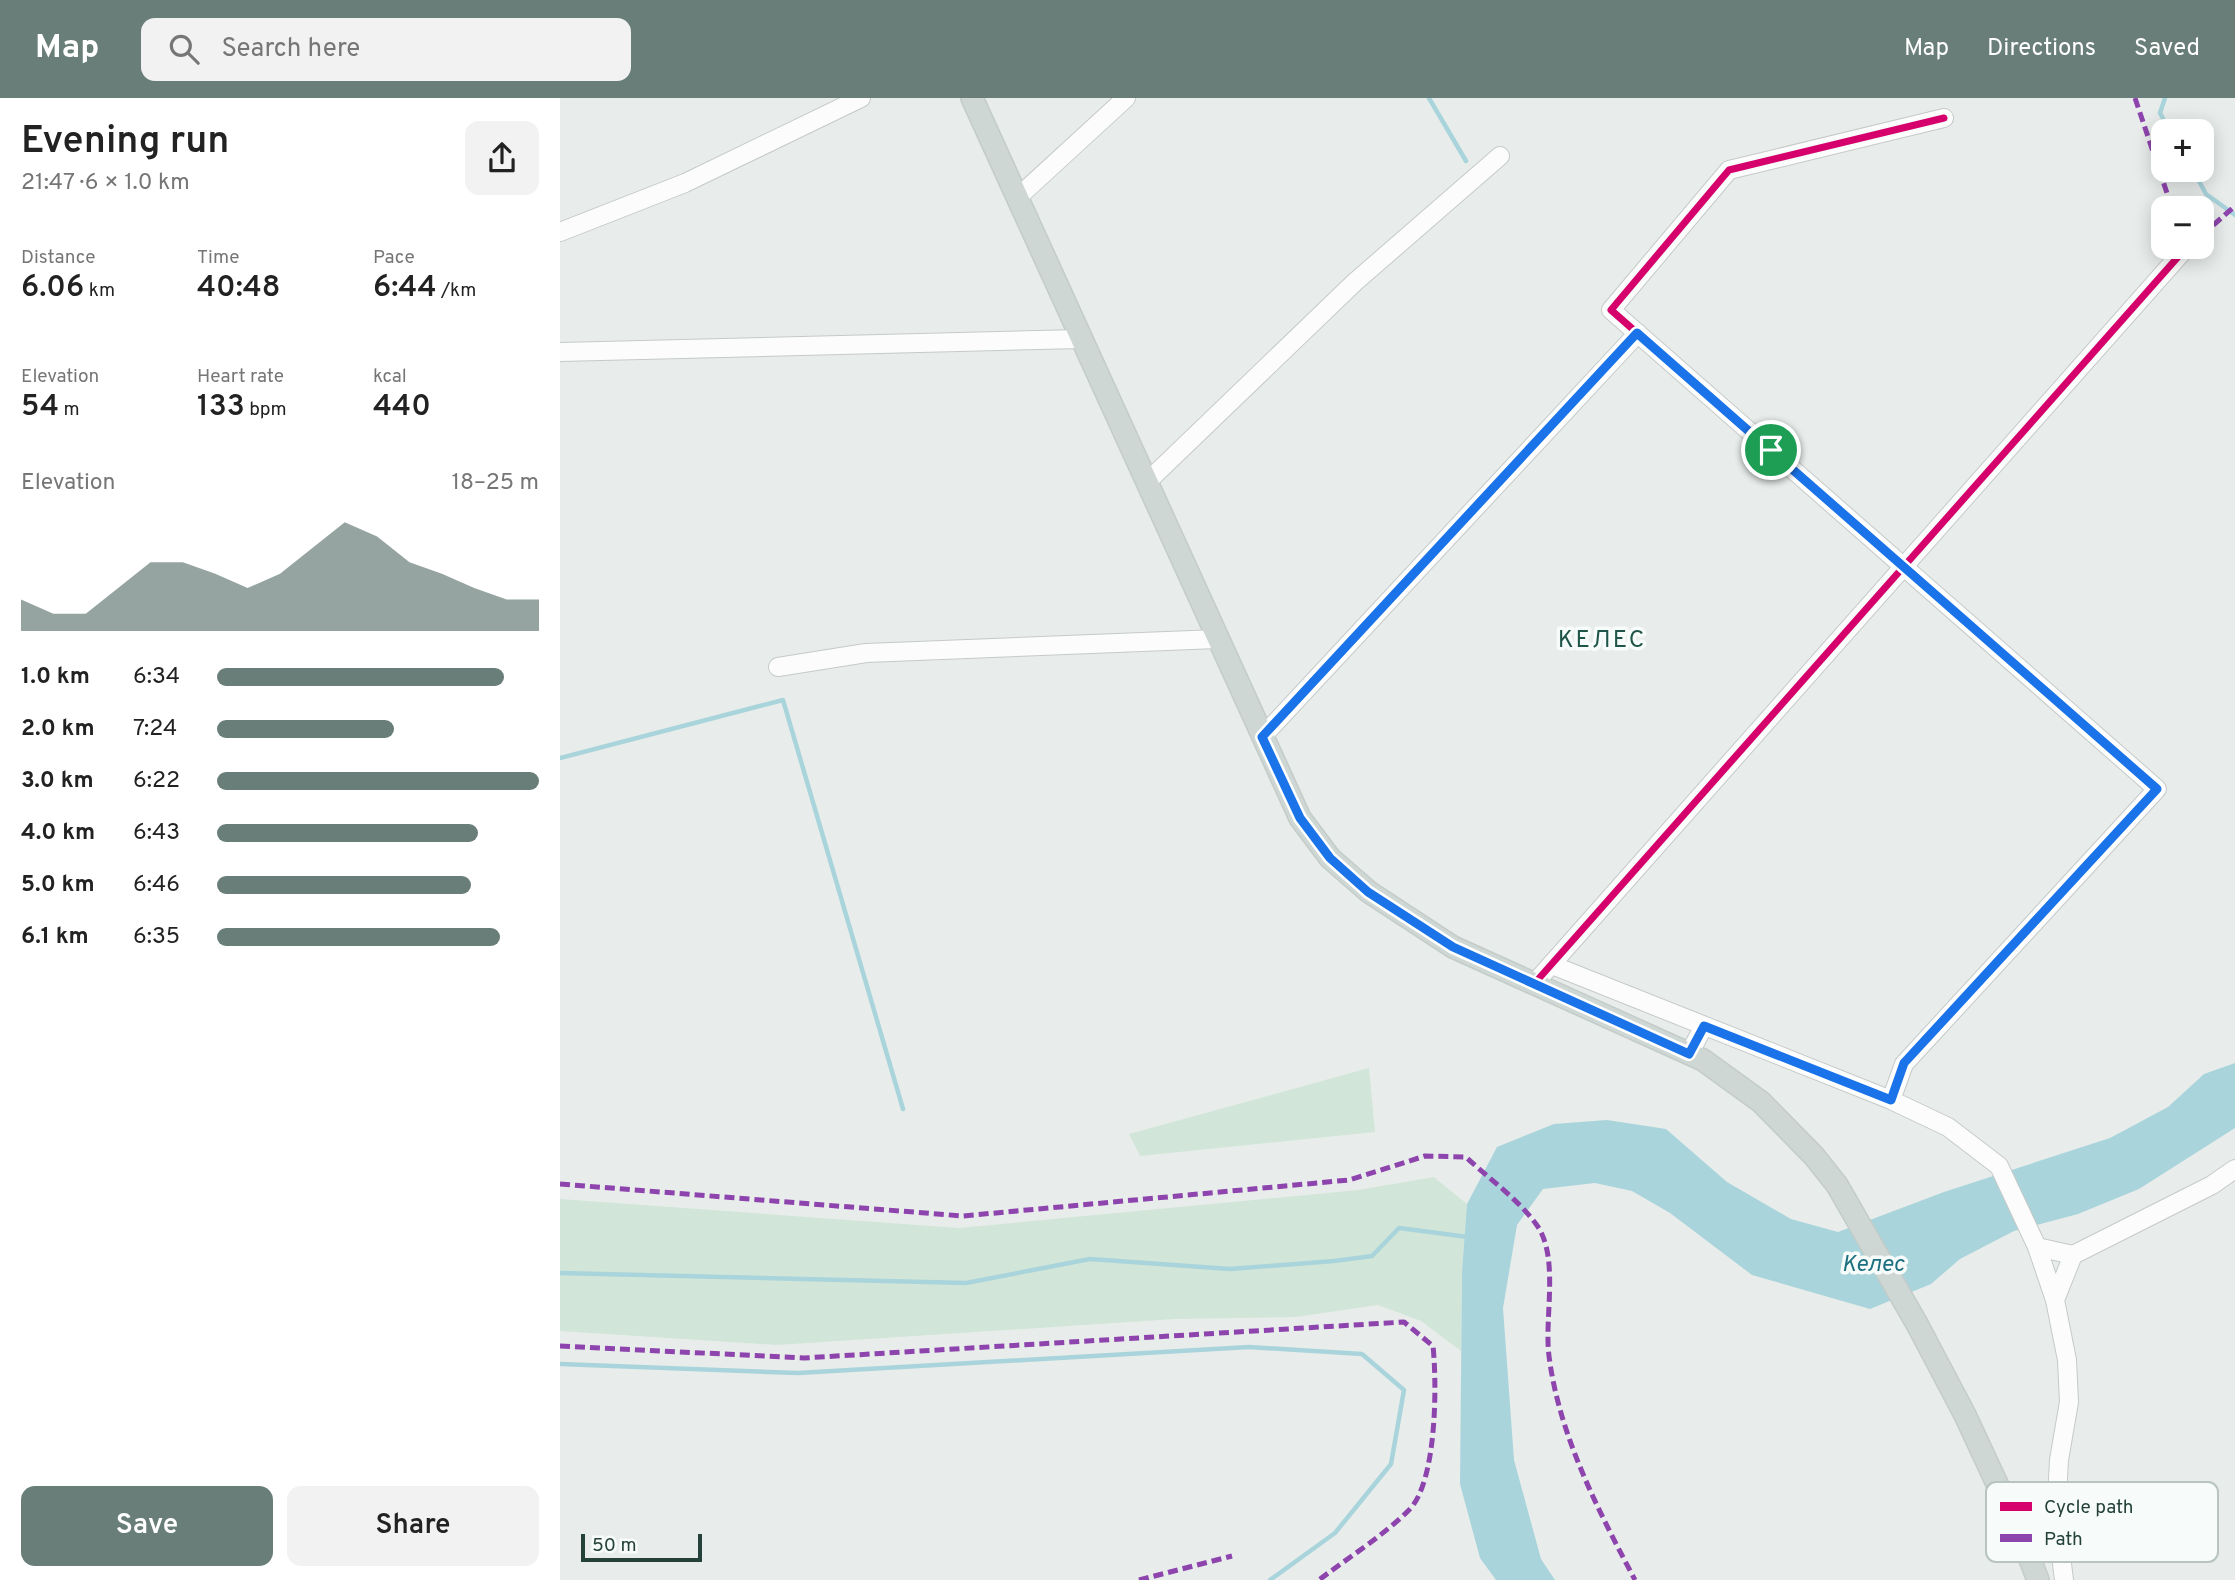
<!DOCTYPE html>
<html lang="en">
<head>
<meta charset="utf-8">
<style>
	:root { --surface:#fff; --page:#f2f2f2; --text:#222; --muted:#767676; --accent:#697e78 }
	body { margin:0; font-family:Overpass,sans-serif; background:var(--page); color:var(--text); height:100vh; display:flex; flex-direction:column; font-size:26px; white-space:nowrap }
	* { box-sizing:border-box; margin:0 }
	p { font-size:23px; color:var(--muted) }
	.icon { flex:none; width:38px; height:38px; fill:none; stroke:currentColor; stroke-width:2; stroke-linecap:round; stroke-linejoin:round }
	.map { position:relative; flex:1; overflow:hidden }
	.side { display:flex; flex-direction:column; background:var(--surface); width:560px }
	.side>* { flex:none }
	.tools { position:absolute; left:1591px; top:21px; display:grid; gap:14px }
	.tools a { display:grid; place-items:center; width:63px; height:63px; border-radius:14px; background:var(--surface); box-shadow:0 4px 18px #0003; font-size:35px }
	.scale { position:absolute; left:21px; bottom:18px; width:121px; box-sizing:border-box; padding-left:7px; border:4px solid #24423a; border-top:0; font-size:19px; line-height:24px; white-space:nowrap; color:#24423a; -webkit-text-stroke:5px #f7fbf9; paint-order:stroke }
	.pin { position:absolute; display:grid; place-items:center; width:60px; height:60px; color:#fff; margin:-30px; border:4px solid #fff; border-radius:50%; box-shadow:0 2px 7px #0007 }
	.round { display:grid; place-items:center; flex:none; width:74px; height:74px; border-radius:14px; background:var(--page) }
	.summary { display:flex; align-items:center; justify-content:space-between; height:119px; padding:0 21px }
	h1 { font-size:38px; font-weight:600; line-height:52px }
	.stats { display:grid; grid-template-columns:repeat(3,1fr); gap:10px; height:119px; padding:7px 21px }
	.stats div { display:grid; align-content:center }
	.stats b { font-size:30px; font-weight:600 }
	.stats small { font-size:19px; font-weight:400 }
	.stats p { font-size:19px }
	.chart { height:196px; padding:14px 21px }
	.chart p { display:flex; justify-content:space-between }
	.chart svg { width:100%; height:126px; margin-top:7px; fill:var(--accent); opacity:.7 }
	.primary-button { display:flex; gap:14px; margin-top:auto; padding:14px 21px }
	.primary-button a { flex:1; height:80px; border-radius:14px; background:var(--accent); color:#fff; font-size:28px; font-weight:600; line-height:80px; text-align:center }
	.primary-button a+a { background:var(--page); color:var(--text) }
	ul { padding:0 21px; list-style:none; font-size:23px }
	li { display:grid; grid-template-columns:112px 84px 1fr; align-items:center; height:52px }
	li i { height:18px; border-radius:9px; background:var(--accent) }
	header { display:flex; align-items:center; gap:42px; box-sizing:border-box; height:98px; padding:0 35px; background:var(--accent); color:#fff }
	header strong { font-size:33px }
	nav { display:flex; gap:38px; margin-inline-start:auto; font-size:24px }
	.search { width:490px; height:63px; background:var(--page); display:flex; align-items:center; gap:18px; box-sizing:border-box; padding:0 24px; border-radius:14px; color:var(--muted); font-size:26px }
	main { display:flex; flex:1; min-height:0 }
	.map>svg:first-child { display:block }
	.green { fill:#d1e6d8 }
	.water { fill:#a9d4db }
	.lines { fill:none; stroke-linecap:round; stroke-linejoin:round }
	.stream { stroke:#a9d4db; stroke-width:4.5 }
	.minor-casing { stroke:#c5cac8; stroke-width:20 }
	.major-casing { stroke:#c3ccc9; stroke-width:24 }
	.minor { stroke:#fcfcfc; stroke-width:18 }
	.major { stroke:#cfd7d5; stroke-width:21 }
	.quiet { stroke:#8e44ad; stroke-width:5; stroke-dasharray:10 5; stroke-linecap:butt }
	.cycleway-casing { stroke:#f7fbf9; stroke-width:11 }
	.cycleway { stroke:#d6006c; stroke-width:7 }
	.route-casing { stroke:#fff; stroke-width:14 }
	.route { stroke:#1a73e8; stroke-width:9 }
	.labels { text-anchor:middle; stroke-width:7; stroke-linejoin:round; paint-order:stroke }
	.water-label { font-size:23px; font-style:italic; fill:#1c6f80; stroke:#f7fbf9 }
	.quarter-label { font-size:24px; letter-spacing:2px; fill:#1f5548; stroke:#f7fbf9 }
	.key { fill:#f7fbf9; stroke:#b8c4c0; stroke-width:2 }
	.key-label { font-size:19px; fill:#24423a }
</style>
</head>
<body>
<header>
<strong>Map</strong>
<div class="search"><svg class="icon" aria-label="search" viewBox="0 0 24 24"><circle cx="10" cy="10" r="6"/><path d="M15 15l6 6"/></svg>Search here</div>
<nav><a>Map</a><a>Directions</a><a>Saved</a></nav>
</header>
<main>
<section class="side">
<div class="summary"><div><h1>Evening run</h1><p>21:47 · 6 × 1.0 km</p></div><a class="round"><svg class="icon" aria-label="share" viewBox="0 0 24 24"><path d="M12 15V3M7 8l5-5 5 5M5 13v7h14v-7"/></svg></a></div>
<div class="stats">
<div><p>Distance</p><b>6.06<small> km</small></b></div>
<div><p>Time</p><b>40:48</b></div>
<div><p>Pace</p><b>6:44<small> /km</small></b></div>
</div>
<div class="stats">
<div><p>Elevation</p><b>54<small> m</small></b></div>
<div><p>Heart rate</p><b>133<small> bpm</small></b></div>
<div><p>kcal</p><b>440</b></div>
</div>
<div class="chart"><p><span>Elevation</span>18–25 m</p>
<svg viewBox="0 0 160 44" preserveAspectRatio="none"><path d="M0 44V33L10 38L20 38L30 29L40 20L50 20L60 24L70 29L80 24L90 15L100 6L110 11L120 20L130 24L140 29L150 33L160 33V44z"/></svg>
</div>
<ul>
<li><b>1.0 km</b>6:34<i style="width:89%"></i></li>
<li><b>2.0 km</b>7:24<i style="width:55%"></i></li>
<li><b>3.0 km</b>6:22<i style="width:100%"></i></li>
<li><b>4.0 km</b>6:43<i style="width:81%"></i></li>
<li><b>5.0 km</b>6:46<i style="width:79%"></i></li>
<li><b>6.1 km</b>6:35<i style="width:88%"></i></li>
</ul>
<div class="primary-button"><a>Save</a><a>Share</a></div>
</section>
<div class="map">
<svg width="1675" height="1482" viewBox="0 0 1675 1482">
	<rect width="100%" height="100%" fill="#e8edeb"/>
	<path class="green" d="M809 970 815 1034 580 1058 569 1036Z
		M874 1079 907 1106 902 1173 901 1253 861 1223 818 1207 736 1219 615 1221 217 1247 0 1233V1101L399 1130 798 1092Z"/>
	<path class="water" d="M1675 965V1030L1579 1091 1518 1116 1454 1133 1400 1161 1371 1186 1310 1211 1192 1177 1110 1115 1072 1093 1035 1085 983 1091 957 1127 943 1210 954 1362 981 1461 995 1482H936L920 1460 900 1386 902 1173 907 1106 937 1049 994 1026 1047 1022 1106 1031 1167 1084 1231 1121 1278 1134 1384 1094 1550 1040 1608 1009 1644 976Z"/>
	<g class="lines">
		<path class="stream" d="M869 0 906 63
			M1605 0 1600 15 1610 33
			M1633 72 1646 96 1675 117
			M0 660 223 602 343 1011
			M0 1175 406 1185 530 1161 670 1171 774 1163 812 1158 839 1130 908 1139
			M0 1266 238 1275 689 1249 802 1256 844 1292 831 1366 775 1435 710 1482"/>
		<defs>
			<path id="minor" d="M457 100 566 0
				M0 134 125 85 301 0
				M0 254 521 241
				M586 385 795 184 940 58
				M218 569 306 555 657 541
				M702 639 1078 235
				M992 867 1331 1002 1388 1029 1439 1068 1477 1149 1495 1202 1507 1262 1509 1304 1499 1362 1496 1417 1504 1482
				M974 886 1625 151
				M1129 956 1144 928
				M1331 1002 1344 966 1597 691 1051 212 1169 72 1384 20
				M1477 1149 1513 1157 1652 1087 1675 1071
				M1495 1202 1513 1157"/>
			<path id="major" d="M412 0 740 720 770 760 809 794 893 849 1143 962 1201 1004 1254 1058 1277 1087 1357 1226 1405 1317 1459 1433 1478 1482"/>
		</defs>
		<use href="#minor" class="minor-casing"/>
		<use href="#major" class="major-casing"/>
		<use href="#minor" class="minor"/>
		<use href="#major" class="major"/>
		<path class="quiet" d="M1575 0 1612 110
			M1642 137 1675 108
			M0 1086 403 1118 789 1082 865 1058 906 1059C928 1080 958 1101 976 1126 1000 1158 984 1219 989 1258 999 1337 1038 1412 1075 1482
			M0 1248 244 1260 844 1224 873 1248C877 1286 877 1384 849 1412 823 1438 789 1459 759 1482
			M579 1482 672 1458"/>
		<defs>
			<path id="cycleway" d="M974 886 1625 151
				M1331 1002 1344 966 1597 691 1051 212 1169 72 1384 20"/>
		</defs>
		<use href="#cycleway" class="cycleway-casing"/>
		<use href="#cycleway" class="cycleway"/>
	</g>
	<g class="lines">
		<defs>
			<path id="route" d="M1077 235 1597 691 1344 965 1331 1002 1144 928 1129 956 893 849 808 794 770 760 740 720 702 639Z"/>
		</defs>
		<use href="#route" class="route-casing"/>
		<use href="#route" class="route"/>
	</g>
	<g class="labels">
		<g class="water-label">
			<text x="1313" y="1173">Келес</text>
		</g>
		<g class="quarter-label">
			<text x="1042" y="549">КЕЛЕС</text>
		</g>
	</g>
	<rect x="1426" y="1384" width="232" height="80" rx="10" class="key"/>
	<rect x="1440" y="1404" width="32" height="9" fill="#d6006c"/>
	<rect x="1440" y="1436" width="32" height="8" fill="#8e44ad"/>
	<g class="key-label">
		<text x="1484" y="1415">Cycle path</text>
		<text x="1484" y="1447">Path</text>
	</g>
</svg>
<div class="tools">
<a>+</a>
<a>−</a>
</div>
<div class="scale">50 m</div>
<div class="pin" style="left:1211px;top:352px;background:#1e9e55"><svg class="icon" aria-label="arrive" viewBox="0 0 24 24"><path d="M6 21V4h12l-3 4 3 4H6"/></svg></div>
</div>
</main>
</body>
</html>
